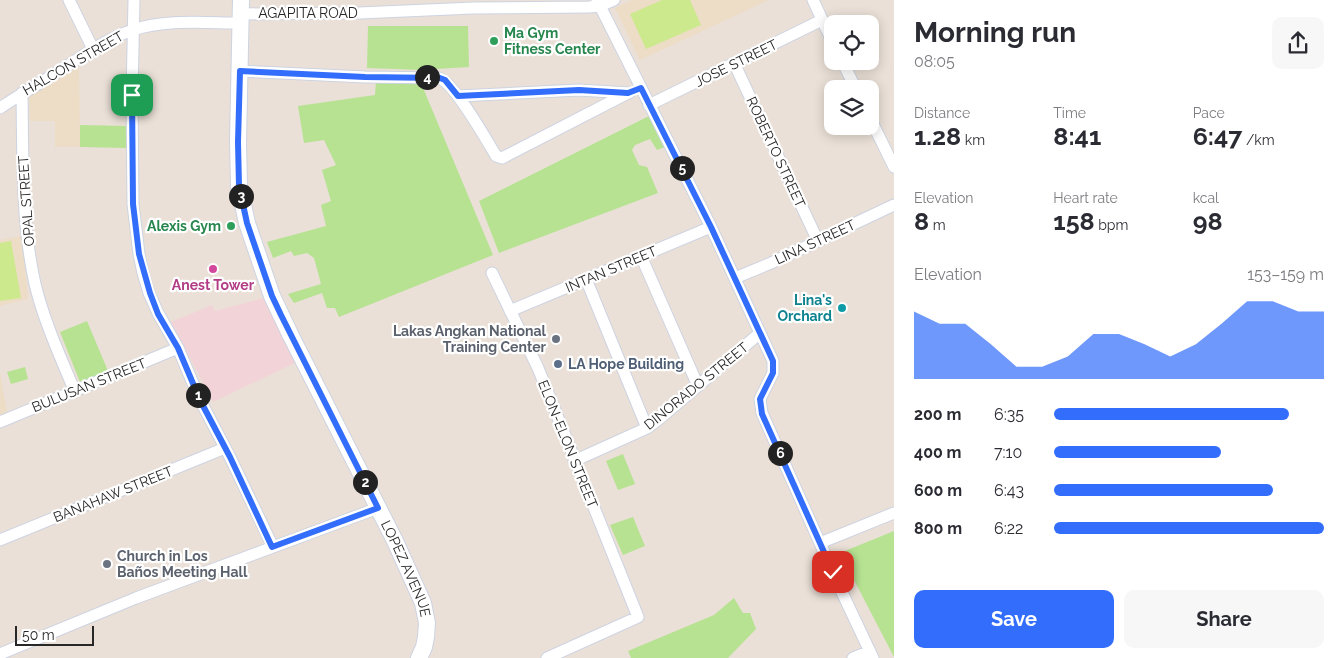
<!DOCTYPE html>
<html lang="en">
<head>
<meta charset="utf-8">
<style>
	:root { --surface:#fff; --page:#f7f7f7; --text:#2b2b33; --muted:#7c7c81; --accent:#336dfc }
	body { margin:0; font-family:Raleway,sans-serif; background:var(--page); color:var(--text); height:100vh; display:flex; flex-direction:column; font-size:19px; white-space:nowrap }
	* { box-sizing:border-box; margin:0 }
	p { font-size:16px; color:var(--muted) }
	.icon { flex:none; width:28px; height:28px; fill:none; stroke:currentColor; stroke-width:2; stroke-linecap:round; stroke-linejoin:round }
	.map { position:relative; flex:1; overflow:hidden }
	.details { display:flex; flex-direction:column; background:var(--surface); width:450px }
	.details>* { flex:none }
	.tools { position:absolute; left:824px; top:15px; display:grid; gap:10px }
	.tools a { display:grid; place-items:center; width:55px; height:55px; border-radius:10px; background:var(--surface); box-shadow:0 2px 12px #0003; font-size:25px }
	.scale { position:absolute; left:15px; bottom:12px; width:79px; box-sizing:border-box; padding-left:5px; border:2px solid #272727; border-top:0; font-size:14px; line-height:18px; white-space:nowrap; color:#272727; -webkit-text-stroke:4px #fff; paint-order:stroke }
	.pin { position:absolute; display:grid; place-items:center; width:42px; height:42px; color:#fff; margin:-21px; border-radius:10px; box-shadow:0 2px 8px #0006 }
	.km { position:absolute; width:25px; height:25px; margin:-12px; border-radius:50%; background:#222; color:#fff; font-size:14px; line-height:25px; text-align:center }
	.round { display:grid; place-items:center; flex:none; width:52px; height:52px; border-radius:10px; background:var(--page) }
	.summary { display:flex; align-items:center; justify-content:space-between; height:85px; padding:0 20px }
	h1 { font-size:28px; font-weight:700; line-height:38px }
	.metrics { display:grid; grid-template-columns:repeat(3,1fr); gap:8px; height:85px; padding:5px 20px }
	.metrics div { display:grid; align-content:center }
	.metrics b { font-size:25px; font-weight:700 }
	.metrics small { font-size:14px; font-weight:400 }
	.metrics p { font-size:14px }
	.chart { height:140px; padding:10px 20px }
	.chart p { display:flex; justify-content:space-between }
	.chart svg { width:100%; height:90px; margin-top:5px; fill:var(--accent); opacity:.7 }
	.action { display:flex; gap:10px; margin-top:auto; padding:10px 20px }
	.action a { flex:1; height:58px; border-radius:10px; background:var(--accent); color:#fff; font-size:20px; font-weight:700; line-height:58px; text-align:center }
	.action a+a { background:var(--page); color:var(--text) }
	ul { padding:0 20px; list-style:none; font-size:16px }
	li { display:grid; grid-template-columns:80px 60px 1fr; align-items:center; height:38px }
	li i { height:12px; border-radius:6px; background:var(--accent) }
	main { display:flex; flex:1; min-height:0 }
	.map>svg:first-child { display:block }
	.education { fill:#eddcc6 }
	.medical { fill:#f2d4d8 }
	.green { fill:#b6e292 }
	.pitch { fill:#ccea8d }
	.lines { fill:none; stroke-linecap:round; stroke-linejoin:round }
	.street-casing { stroke:#cdd3e1; stroke-width:13 }
	.secondary-casing { stroke:#cdd3e1; stroke-width:18 }
	.street { stroke:#fff; stroke-width:11 }
	.secondary { stroke:#fff; stroke-width:16 }
	.route-casing { stroke:#fff; stroke-width:10 }
	.route { stroke:#336dfc; stroke-width:6 }
	.leisure-dot { fill:#2e9e5b; stroke:#fff; stroke-width:2 }
	.hotel-dot { fill:#d1479c; stroke:#fff; stroke-width:2 }
	.culture-dot { fill:#0f9aa8; stroke:#fff; stroke-width:2 }
	.worship-dot { fill:#6b7280; stroke:#fff; stroke-width:2 }
	.service-dot { fill:#5c6f8a; stroke:#fff; stroke-width:2 }
	.labels { text-anchor:middle; stroke-width:4.5; stroke-linejoin:round; paint-order:stroke }
	.street-label { font-size:14px; fill:#272727; stroke:#fff }
	.leisure-label { font-size:14px; font-weight:bold; fill:#27864d; stroke:#fff; text-anchor:start }
	.hotel-label { font-size:14px; font-weight:bold; fill:#b23c85; stroke:#fff }
	.culture-label { font-size:14px; font-weight:bold; fill:#0d838f; stroke:#fff; text-anchor:end }
	.worship-label { font-size:14px; font-weight:bold; fill:#5b616d; stroke:#fff; text-anchor:end }
	.service-label { font-size:14px; font-weight:bold; fill:#4e5e75; stroke:#fff; text-anchor:start }
</style>
</head>
<body>
<main>
<div class="map">
<svg width="894" height="658" viewBox="0 0 894 658">
	<rect width="100%" height="100%" fill="#eae0d7"/>
	<path class="education" d="M632 0H769L640 60 615 8Z
		M79 64 80 147H55V121H30L29 96Z
		M22 236 28 299 0 306V240Z
		M0 373 7 412 0 415Z"/>
	<path class="medical" d="M263 298 284 338 295 363 213 402 171 322 212 305 215 311Z"/>
	<path class="green" d="M368 26H468L469 67 421 70 367 68Z
		M376 81 421 83 493 255 339 317 335 308H327L322 293 294 303 288 294 321 284 314 258 307 253 294 256 291 251 273 258 267 242 326 226 321 205 331 201 322 170 336 165 324 140 304 143 298 106 375 95Z
		M649 116 665 147 657 150 650 139 635 145 632 150 639 165 647 167 658 193 499 253 479 201Z
		M80 125 127 126V148L80 147Z
		M87 321 108 371 80 382 60 332Z
		M25 367 28 379 11 384 7 372Z
		M623 454 635 484 618 490 606 461Z
		M633 517 645 546 623 555 610 525Z
		M894 531V657L840 553Z
		M734 598 743 613H750L756 629 728 658H631L628 651 714 615Z"/>
	<path class="pitch" d="M662 0H690L701 25 646 49 630 14Z
		M11 241 21 298 0 301V243Z"/>
	<g class="lines">
		<defs>
			<path id="street" d="M69 0 93 49
				M134 0 132 95 133 204 139 254 143 273 149 293 158 313 178 348 200 400 230 457 273 547
				M597 0 711 227 773 361V373L760 399 762 413 840 588 873 658
				M813 0 832 41
				M241 14 359 13 473 8 589 7 600 6 614 0
				M842 61 856 89
				M734 63 818 241
				M240 71 365 77 439 78C455 84 486 139 496 156L502 158 628 93
				M22 93C23 156 21 221 35 284 44 321 60 356 75 392
				M458 96 579 90 629 93
				M649 105 822 20
				M0 108C19 95 39 84 59 71 83 56 106 39 133 30 165 19 206 23 240 23
				M870 118 894 167
				M641 256 698 386
				M492 273 538 368 638 617 547 658
				M735 278 771 263 894 205
				M586 279 647 428
				M510 311 711 227
				M0 422 178 348
				M574 461 647 428 659 419 760 333
				M0 540 225 448
				M820 543 894 513
				M0 654 136 598 378 508
				M853 658 870 651"/>
			<g id="secondary">
				<path id="s1" d="M241 0 238 142 239 186 247 223 272 296 290 334 395 541 423 603 427 623 426 637 424 647 419 658"/>
			</g>
		</defs>
		<use href="#street" class="street-casing"/>
		<use href="#secondary" class="secondary-casing"/>
		<use href="#street" class="street"/>
		<use href="#secondary" class="secondary"/>
	</g>
	<g class="lines">
		<defs>
			<path id="route" d="M132 95 133 204 139 254 150 293 158 314 178 348 200 400 230 457 272 547 378 508 281 315 272 296 247 223 239 186 238 142 240 71 365 77 440 78 445 80 458 96 579 90 628 93 641 88 711 227 773 361V373L760 399 762 414 833 572"/>
		</defs>
		<use href="#route" class="route-casing"/>
		<use href="#route" class="route"/>
	</g>
	<g class="leisure-dot">
		<circle cx="494" cy="41" r="5"/>
		<circle cx="231" cy="226" r="5"/>
	</g>
	<circle class="hotel-dot" cx="213" cy="269" r="5"/>
	<circle class="culture-dot" cx="842" cy="308" r="5"/>
	<g class="worship-dot">
		<circle cx="556" cy="339" r="5"/>
		<circle cx="107" cy="564" r="5"/>
	</g>
	<circle class="service-dot" cx="558" cy="364" r="5"/>
	<g class="labels">
		<g class="street-label">
			<text x="308" y="18">AGAPITA ROAD</text>
			<text transform="translate(73 63) rotate(-30)" y="5">HALCON STREET</text>
			<text transform="translate(736 63) rotate(-26)" y="5">JOSE STREET</text>
			<text transform="translate(776 152) rotate(65)" y="5">ROBERTO STREET</text>
			<text transform="translate(26 201) rotate(-94)" y="5">OPAL STREET</text>
			<text transform="translate(815 242) rotate(-25)" y="5">LINA STREET</text>
			<text transform="translate(611 269) rotate(-23)" y="5">INTAN STREET</text>
			<text transform="translate(89 385) rotate(-22)" y="5">BULUSAN STREET</text>
			<text transform="translate(696 386) rotate(-39)" y="5">DINORADO STREET</text>
			<text transform="translate(568 444) rotate(68)" y="5">ELON-ELON STREET</text>
			<text transform="translate(113 494) rotate(-22)" y="5">BANAHAW STREET</text>
			<text dy="5" stroke="none"><textPath href="#s1" startOffset="605">LOPEZ AVENUE</textPath></text>
		</g>
		<g class="leisure-label">
			<text x="504" y="38">Ma Gym<tspan x="504" dy="16">Fitness Center</tspan></text>
			<text x="221" y="231" text-anchor="end">Alexis Gym</text>
		</g>
		<g class="hotel-label">
			<text x="213" y="290">Anest Tower</text>
		</g>
		<g class="culture-label">
			<text x="832" y="305">Lina's<tspan x="832" dy="16">Orchard</tspan></text>
		</g>
		<g class="worship-label">
			<text x="546" y="336">Lakas Angkan National<tspan x="546" dy="16">Training Center</tspan></text>
			<text x="117" y="561" text-anchor="start">Church in Los<tspan x="117" dy="16">Baños Meeting Hall</tspan></text>
		</g>
		<g class="service-label">
			<text x="568" y="369">LA Hope Building</text>
		</g>
	</g>
</svg>
<div class="tools">
<a><svg class="icon" aria-label="locate" viewBox="0 0 24 24"><circle cx="12" cy="12" r="6"/><path d="M12 2v4M12 18v4M2 12h4M18 12h4"/></svg></a>
<a><svg class="icon" aria-label="layers" viewBox="0 0 24 24"><path d="M12 4l9 5-9 5-9-5zM3 14l9 5 9-5"/></svg></a>
</div>
<div class="scale">50 m</div>
<div class="pin" style="left:132px;top:95px;background:#1e9e55"><svg class="icon" aria-label="arrive" viewBox="0 0 24 24"><path d="M6 21V4h12l-3 4 3 4H6"/></svg></div>
<div class="pin" style="left:833px;top:572px;background:#d93025"><svg class="icon" aria-label="check" viewBox="0 0 24 24"><path d="M5 12l5 5 9-10"/></svg></div>
<b class="km" style="left:198px;top:395px">1</b>
<b class="km" style="left:365px;top:482px">2</b>
<b class="km" style="left:241px;top:196px">3</b>
<b class="km" style="left:427px;top:77px">4</b>
<b class="km" style="left:682px;top:168px">5</b>
<b class="km" style="left:780px;top:453px">6</b>
</div>
<section class="details">
<div class="summary"><div><h1>Morning run</h1><p>08:05</p></div><a class="round"><svg class="icon" aria-label="share" viewBox="0 0 24 24"><path d="M12 15V3M7 8l5-5 5 5M5 13v7h14v-7"/></svg></a></div>
<div class="metrics">
<div><p>Distance</p><b>1.28<small> km</small></b></div>
<div><p>Time</p><b>8:41</b></div>
<div><p>Pace</p><b>6:47<small> /km</small></b></div>
</div>
<div class="metrics">
<div><p>Elevation</p><b>8<small> m</small></b></div>
<div><p>Heart rate</p><b>158<small> bpm</small></b></div>
<div><p>kcal</p><b>98</b></div>
</div>
<div class="chart"><p><span>Elevation</span>153–159 m</p>
<svg viewBox="0 0 160 44" preserveAspectRatio="none"><path d="M0 44V11L10 17L20 17L30 27L40 38L50 38L60 33L70 22L80 22L90 27L100 33L110 27L120 17L130 6L140 6L150 11L160 11V44z"/></svg>
</div>
<ul>
<li><b>200 m</b>6:35<i style="width:87%"></i></li>
<li><b>400 m</b>7:10<i style="width:62%"></i></li>
<li><b>600 m</b>6:43<i style="width:81%"></i></li>
<li><b>800 m</b>6:22<i style="width:100%"></i></li>
</ul>
<div class="action"><a>Save</a><a>Share</a></div>
</section>
</main>
</body>
</html>
